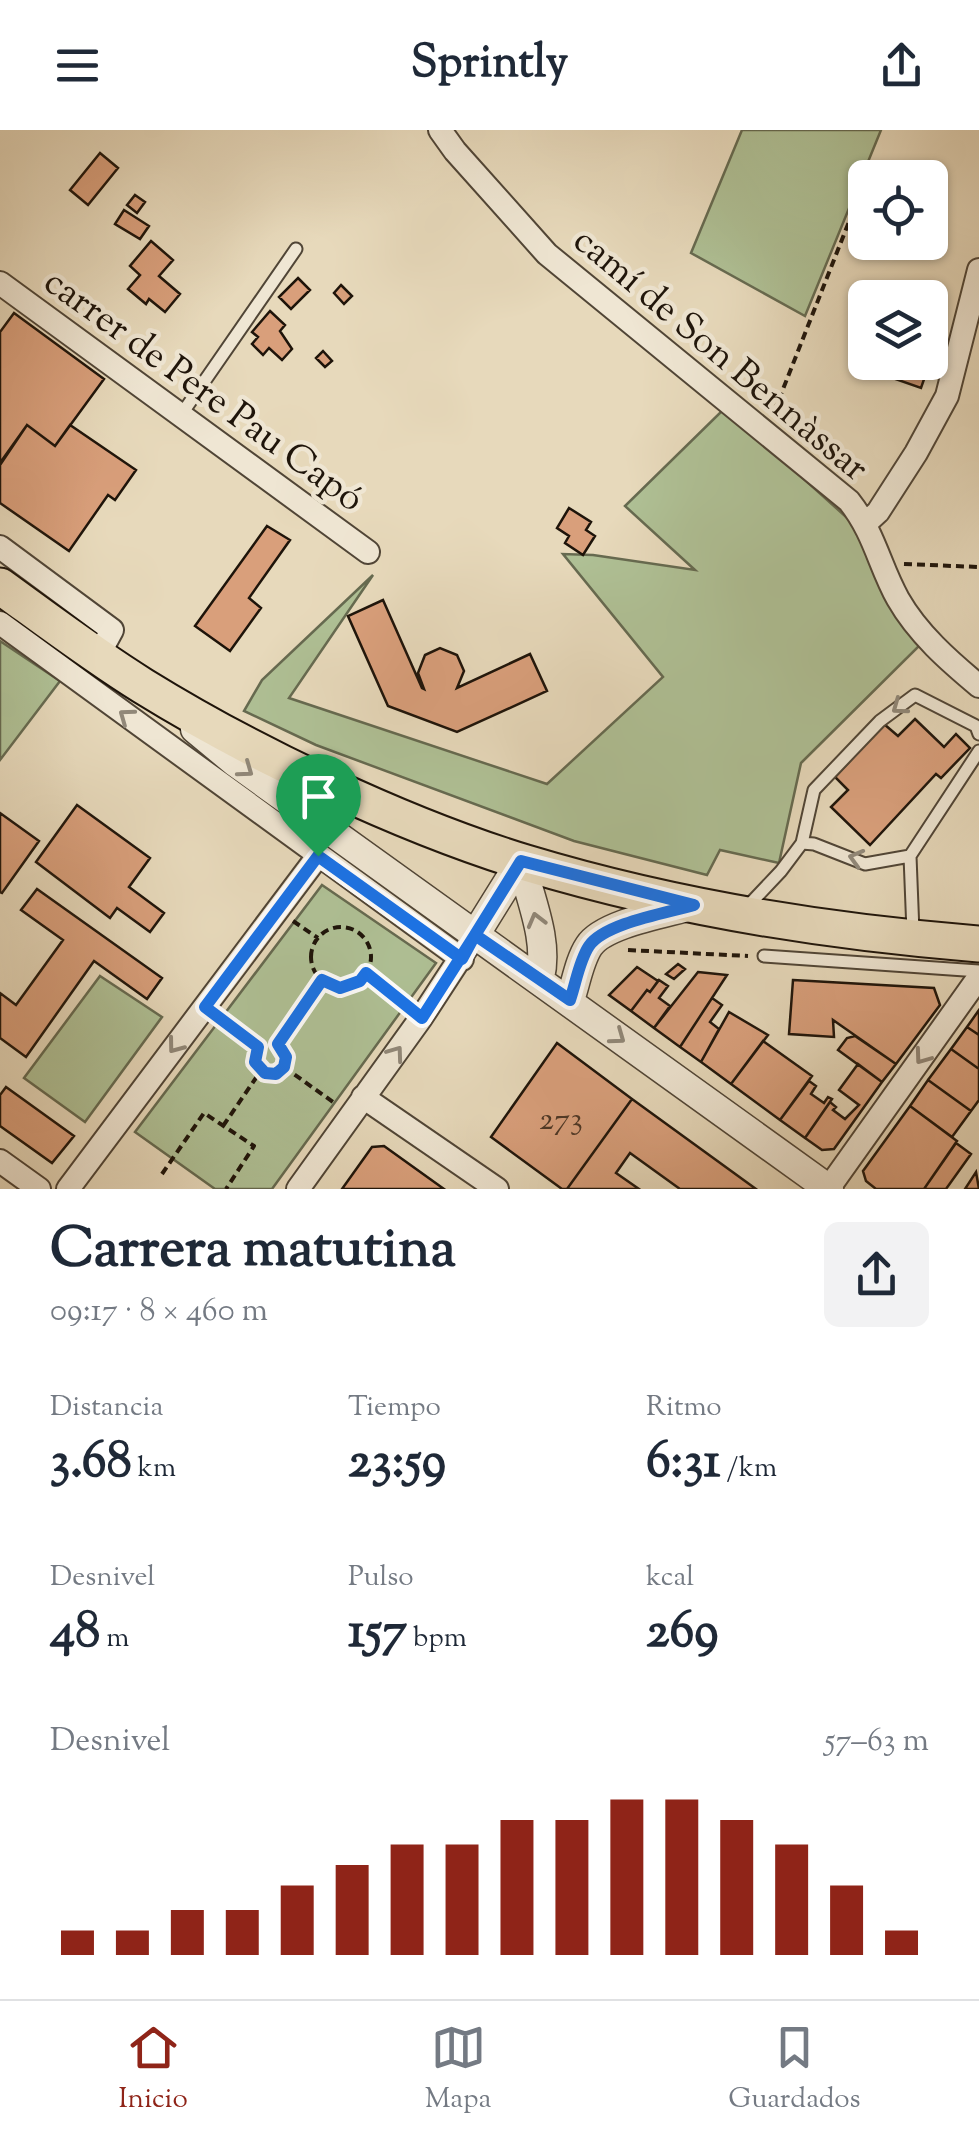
<!DOCTYPE html>
<html lang="es">
<head>
<meta charset="utf-8">
<style>
	:root { --surface:#fff; --page:#f2f2f3; --text:#1f2937; --muted:#747a83; --line:#e0e1e3; --accent:#8f2418 }
	body { margin:0; font-family:"Sorts Mill Goudy",serif; background:var(--page); color:var(--text); height:100vh; display:flex; flex-direction:column; font-size:38px; white-space:nowrap }
	* { box-sizing:border-box; margin:0 }
	p { font-size:32px; color:var(--muted) }
	.icon { flex:none; width:55px; height:55px; fill:none; stroke:currentColor; stroke-width:2; stroke-linecap:round; stroke-linejoin:round }
	.map { position:relative; height:1059px; overflow:hidden }
	.panel { display:flex; flex-direction:column; background:var(--surface); flex:1 }
	.panel>* { flex:none }
	.tools { position:absolute; left:848px; top:30px; display:grid; gap:20px }
	.tools a { display:grid; place-items:center; width:100px; height:100px; border-radius:15px; background:var(--surface); box-shadow:0 2px 8px #0004; font-size:50px }
	.pin { position:absolute; display:grid; place-items:center; width:85px; height:85px; color:#fff; margin:-102px -42px; border-radius:50% 50% 50% 0; rotate:-45deg; box-shadow:0 0 10px #0007 }
	.pin .icon { rotate:45deg }
	.round { display:grid; place-items:center; flex:none; width:105px; height:105px; border-radius:15px; background:var(--page) }
	.headline { display:flex; align-items:center; justify-content:space-between; height:170px; padding:0 50px }
	h1 { font-size:55px; font-weight:700; line-height:75px }
	.figures { display:grid; grid-template-columns:repeat(3,1fr); gap:15px; height:170px; padding:10px 50px }
	.figures div { display:grid; align-content:center }
	.figures b { font-size:50px; font-weight:700 }
	.figures small { font-size:28px; font-weight:400 }
	.figures p { font-size:28px }
	.chart { height:280px; padding:20px 50px }
	.chart p { display:flex; justify-content:space-between }
	.chart svg { width:100%; height:180px; margin-top:10px; stroke:var(--accent); stroke-width:6 }
	header { display:flex; justify-content:space-between; align-items:center; height:130px; padding:0 50px; background:var(--surface); font-size:45px; font-weight:700 }
	.tab-bar { display:flex; justify-content:space-around; align-items:center; height:140px; border-top:2px solid var(--line); background:var(--surface); font-size:28px; color:var(--muted) }
	.tab-bar a { display:grid; justify-items:center; gap:5px }
	.tab-bar .selected { color:var(--accent) }
	.map>svg:first-child { display:block }
	.green { fill:#afc095; stroke:#666a50; stroke-width:2.5 }
	.building { fill:#d99f7b; stroke:#1e140a; stroke-width:2.5 }
	.lines { fill:none; stroke-linecap:round; stroke-linejoin:round }
	.service-casing { stroke:#504536; stroke-width:15 }
	.minor-casing { stroke:#504536; stroke-width:26 }
	.tertiary-casing { stroke:#504536; stroke-width:31 }
	.primary-casing { stroke:#1e140a; stroke-width:39 }
	.path { stroke:#1e140a; stroke-width:4; stroke-dasharray:8 5; stroke-linecap:butt }
	.service { stroke:#efe6d3; stroke-width:11 }
	.minor { stroke:#efe6d3; stroke-width:22 }
	.tertiary { stroke:#efe6d3; stroke-width:28 }
	.primary { stroke:#e7d9bb; stroke-width:35 }
	.oneway { stroke:#918879 }
	.route-casing { stroke:#fff; stroke-width:20 }
	.route { stroke:#1a73e8; stroke-width:12 }
	.labels { text-anchor:middle; stroke-width:9; stroke-linejoin:round; paint-order:stroke }
	.number-label { font-size:32px; fill:#4d3726 }
	.street-label { font-size:38px; fill:#1e140a; stroke:#efe6d3 }
</style>
</head>
<body>
<header><svg class="icon" aria-label="menu" viewBox="0 0 24 24"><path d="M4 6h16M4 12h16M4 18h16"/></svg>Sprintly<svg class="icon" aria-label="share" viewBox="0 0 24 24"><path d="M12 15V3M7 8l5-5 5 5M5 13v7h14v-7"/></svg></header>
<div class="map">
<svg width="979" height="1059" viewBox="0 0 979 1059">
	<rect width="100%" height="100%" fill="#e7d9bb"/>
	<filter id="stains"><feTurbulence type="fractalNoise" baseFrequency=".002" numOctaves="4"/><feColorMatrix values="0 0 0 0 .2 0 0 0 0 .09 0 0 0 0 .02 0 0 0 .5 -.17"/></filter>
	<radialGradient id="worn" r=".72"><stop offset=".6" stop-color="#630" stop-opacity="0"/><stop offset="1" stop-color="#630" stop-opacity=".3"/></radialGradient>
	<path class="green" d="M742 0H881L805 186 691 123Z
		M725 278 855 395 920 515 801 633 779 733 720 720 707 745 574 711 316 615 244 581 262 550 373 445 289 568 547 654 663 547 563 424 593 425 695 440 625 376Z
		M0 511 60 551 0 630Z
		M322 755 436 833 272 1059H215L135 1002Z
		M100 846 162 887 85 992 24 948Z"/>
	<path class="building" d="M100 23 118 38 88 75 70 60Z
		M135 65 145 72 137 83 127 75Z
		M124 80 149 96 140 109 115 94Z
		M151 111 173 130 159 146 180 164 165 182 149 169 146 174 128 159 140 145 130 136Z
		M298 148 310 160 291 179 279 167Z
		M341 155 352 166 344 174 334 163Z
		M270 181 285 195 280 201 292 219 282 230 269 218 263 225 252 214 258 207 252 202Z
		M14 183 104 249 55 316 27 295 0 333V202Z
		M323 221 332 231 325 237 316 228Z
		M863 222 865 232H930L921 258 858 236Z
		M27 295 55 316 70 295 136 340 115 370 108 365 69 421 0 373V335Z
		M569 378 591 392 586 400 595 406 583 425 565 413 569 406 557 398Z
		M267 396 290 410 249 468 261 478 230 521 195 496Z
		M383 470 422 558 424 559 418 543 425 525 440 518 457 525 464 541 457 558 530 524 547 561 457 602 388 576 348 486Z
		M915 589 944 617 956 604 970 618 941 648 936 644 870 715 831 677 848 660 835 647 884 594 898 606Z
		M77 675 150 728 129 757 164 783 150 802 117 778 110 788 36 732Z
		M0 683 39 711 2 763 0 762Z
		M37 759 162 848 147 869 94 831 26 927 0 908V863L16 875 63 810 21 780Z
		M678 834 685 839 674 849 666 844Z
		M637 837 658 851 650 862 647 860 631 881 609 865Z
		M698 842 727 845 680 917 654 898Z
		M659 850 668 856 659 868 670 876 654 898 631 881 647 860 650 862Z
		M793 850 934 858 940 875 896 934 833 890 834 907 789 904Z
		M712 868 722 875 710 892 719 899 701 932 680 917Z
		M979 880V905L967 897Z
		M729 882 768 905 731 954 701 932Z
		M967 897 979 905V939L951 919Z
		M855 906 896 934 882 952 838 920 847 908Z
		M763 911 812 946 780 990 731 954Z
		M557 913 632 969 567 1059H562L491 1007Z
		M951 919 979 939V970L971 981 928 950Z
		M858 934 882 952 834 1019 822 1020 805 1008 830 972 836 977 833 980 845 989 859 975 839 960Z
		M928 950 971 981 952 1007 910 976Z
		M809 951 816 956 811 964 824 973 828 967 832 969 805 1008 780 990Z
		M6 957 74 1006 52 1033 0 996V965Z
		M632 969 756 1059H680L630 1023 616 1043 639 1059H567Z
		M910 976 957 1011 924 1059H876L866 1051 863 1041Z
		M956 1013 971 1024 946 1059H924Z
		M384 1016 444 1059H342L372 1017Z
		M976 1042 979 1059H965Z"/>
	<g class="lines">
		<defs>
			<path id="service" d="M181 285 296 119
				M802 713 814 714 865 734 910 726
				M747 777 781 741 802 713 814 660 880 591 915 565 976 596 979 604
				M913 802 910 726 979 621
				M764 826 979 841"/>
			<path id="minor" d="M440 0 455 21 547 124 849 371C875 404 879 435 898 469 918 504 949 531 979 556
				M0 153 368 422
				M866 393 878 382 916 323 947 266 979 140
				M0 417 112 500 98 526
				M0 493 462 829
				M363 967 497 1059
				M0 1031 39 1059
				M68 1059 318 726
				M298 1059 421 888 468 816
				M828 1059 979 847"/>
			<path id="tertiary" d="M195 599 236 633 829 1059
				M521 731C530 769 549 810 540 848
				M475 805 521 731
				M570 870C576 853 579 831 589 816 604 793 668 783 694 775"/>
			<path id="primary" d="M0 456C47 490 93 525 143 556 253 624 402 695 526 733 672 777 827 802 979 814"/>
		</defs>
		<use href="#service" class="service-casing"/>
		<use href="#minor" class="minor-casing"/>
		<use href="#tertiary" class="tertiary-casing"/>
		<use href="#primary" class="primary-casing"/>
		<path class="path" d="M774 282 856 74
			M904 434 979 437
			M293 791 318 808
			M311 827a30 30 0 1 1 60 0a30 30 0 1 1-60 0Z
			M628 820 748 826
			M366 843 405 875
			M222 890 259 917
			M254 928a16 16 0 1 1 32 0a16 16 0 1 1-32 0Z
			M278 914 320 852
			M284 937 333 972
			M223 996 260 942
			M162 1044 204 983 254 1016 226 1059"/>
		<use href="#service" class="service"/>
		<use href="#minor" class="minor"/>
		<use href="#tertiary" class="tertiary"/>
		<use href="#primary" class="primary"/>
	</g>
	<defs><path id="oneway-chevron" d="M-2-3.5L2.5 0L-2 3.5" fill="none" stroke-width="1.6" stroke-linecap="round" stroke-linejoin="round" transform="scale(2.5)"/></defs>
	<g class="oneway">
		<use href="#oneway-chevron" transform="translate(899 577) rotate(144)"/>
		<use href="#oneway-chevron" transform="translate(126 586) rotate(-144)"/>
		<use href="#oneway-chevron" transform="translate(246 640) rotate(36)"/>
		<use href="#oneway-chevron" transform="translate(856 728) rotate(-164)"/>
		<use href="#oneway-chevron" transform="translate(536 790) rotate(-105)"/>
		<use href="#oneway-chevron" transform="translate(618 907) rotate(36)"/>
		<use href="#oneway-chevron" transform="translate(175 916) rotate(127)"/>
		<use href="#oneway-chevron" transform="translate(396 923) rotate(-54)"/>
		<use href="#oneway-chevron" transform="translate(922 927) rotate(126)"/>
	</g>
	<g class="lines">
		<defs>
			<path id="route" d="M318 726 205 877 258 917 255 932 265 943 276 944 284 937 286 927 278 914 322 850 340 858 360 851 366 843 422 888 475 805 570 870C576 853 579 831 589 816 605 793 667 783 694 775L521 731 475 805 462 829 318 726"/>
		</defs>
		<use href="#route" class="route-casing"/>
		<use href="#route" class="route"/>
	</g>
	<g class="labels">
		<g class="number-label">
			<text x="561" y="999">273</text>
		</g>
		<g class="street-label">
			<text transform="translate(722 223) rotate(40)" y="13">camí de Son Bennàssar</text>
			<text transform="translate(205 259) rotate(36)" y="13">carrer de Pere Pau Capó</text>
		</g>
	</g>
	<rect width="100%" height="100%" filter="url(#stains)"/>
	<rect width="100%" height="100%" fill="url(#worn)"/>
</svg>
<div class="tools">
<a><svg class="icon" aria-label="locate" viewBox="0 0 24 24"><circle cx="12" cy="12" r="6"/><path d="M12 2v4M12 18v4M2 12h4M18 12h4"/></svg></a>
<a><svg class="icon" aria-label="layers" viewBox="0 0 24 24"><path d="M12 4l9 5-9 5-9-5zM3 14l9 5 9-5"/></svg></a>
</div>
<div class="pin" style="left:318px;top:726px;background:#1e9e55"><svg class="icon" aria-label="arrive" viewBox="0 0 24 24"><path d="M6 21V4h12l-3 4 3 4H6"/></svg></div>
</div>
<section class="panel">
<div class="headline"><div><h1>Carrera matutina</h1><p>09:17 · 8 × 460 m</p></div><a class="round"><svg class="icon" aria-label="share" viewBox="0 0 24 24"><path d="M12 15V3M7 8l5-5 5 5M5 13v7h14v-7"/></svg></a></div>
<div class="figures">
<div><p>Distancia</p><b>3.68<small> km</small></b></div>
<div><p>Tiempo</p><b>23:59</b></div>
<div><p>Ritmo</p><b>6:31<small> /km</small></b></div>
</div>
<div class="figures">
<div><p>Desnivel</p><b>48<small> m</small></b></div>
<div><p>Pulso</p><b>157<small> bpm</small></b></div>
<div><p>kcal</p><b>269</b></div>
</div>
<div class="chart"><p><span>Desnivel</span>57–63 m</p>
<svg viewBox="0 0 160 44" preserveAspectRatio="none"><path d="M5 44V38M15 44V38M25 44V33M35 44V33M45 44V27M55 44V22M65 44V17M75 44V17M85 44V11M95 44V11M105 44V6M115 44V6M125 44V11M135 44V17M145 44V27M155 44V38"/></svg>
</div>
</section>
<nav class="tab-bar">
<a class="selected"><svg class="icon" aria-label="home" viewBox="0 0 24 24"><path d="M3 11l9-7 9 7M6 9v11h12V9"/></svg>Inicio</a>
<a><svg class="icon" aria-label="map" viewBox="0 0 24 24"><path d="M3 6l6-2 6 2 6-2v14l-6 2-6-2-6 2zM9 4v14M15 6v14"/></svg>Mapa</a>
<a><svg class="icon" aria-label="saved" viewBox="0 0 24 24"><path d="M7 4h10v16l-5-4-5 4z"/></svg>Guardados</a>
</nav>
</body>
</html>
